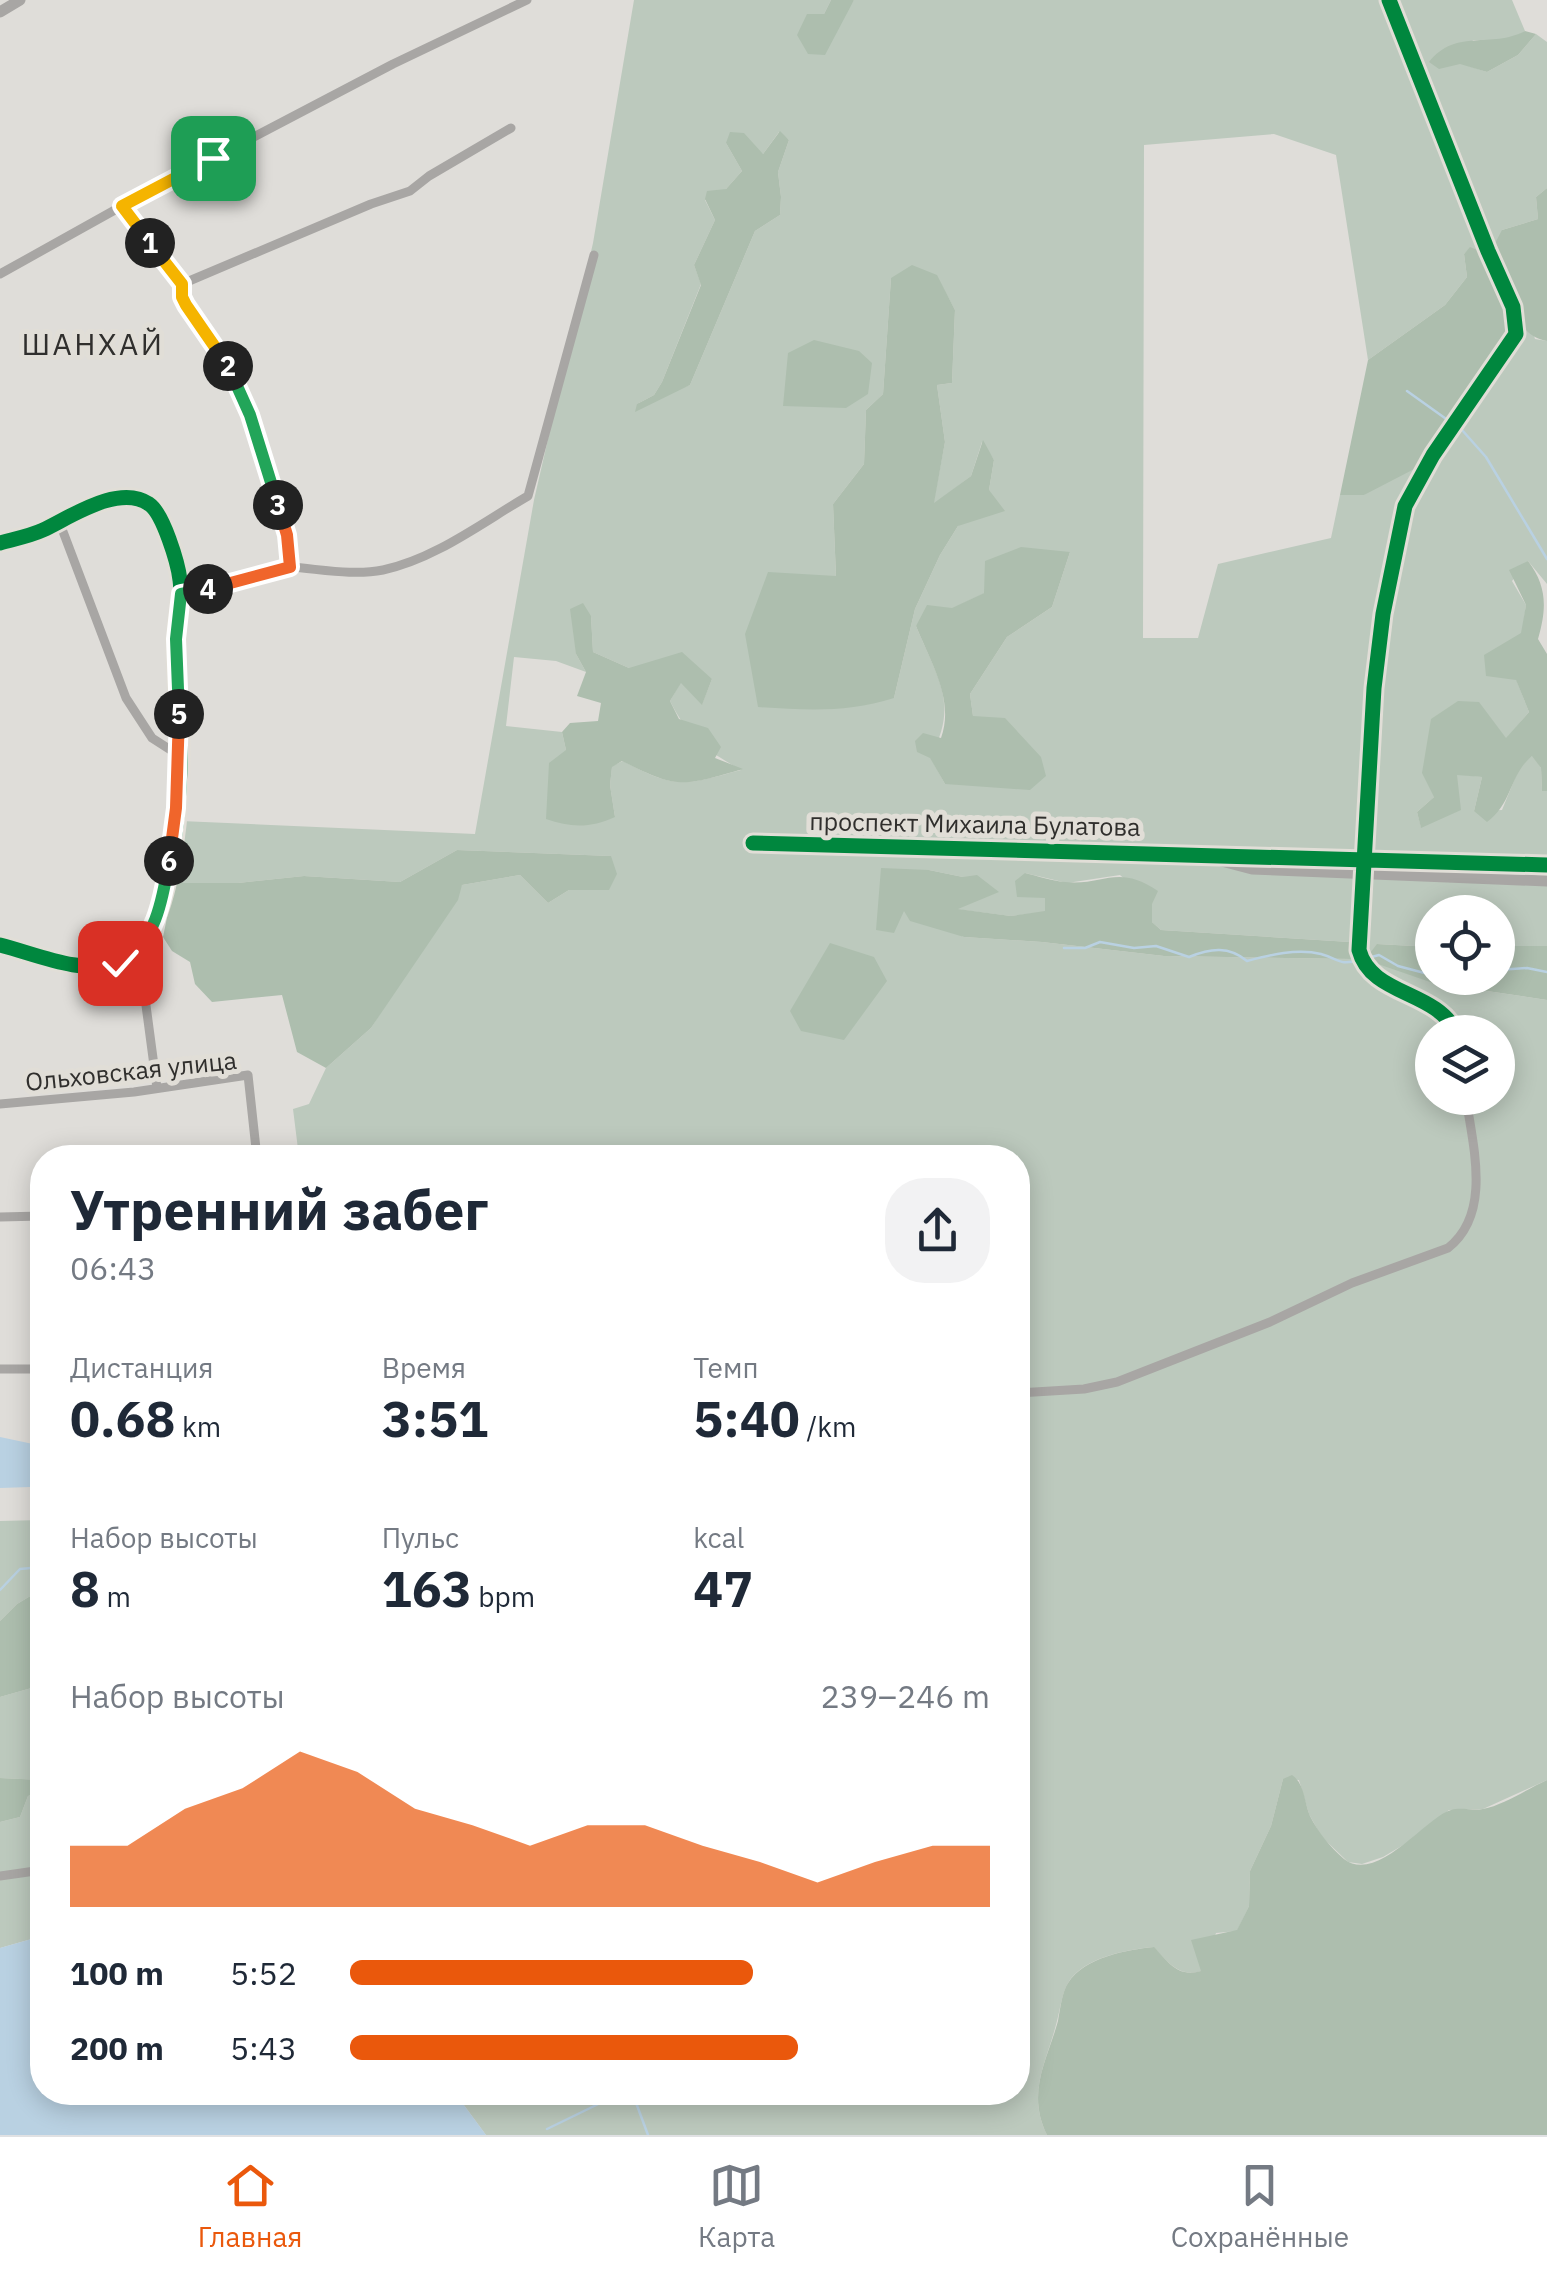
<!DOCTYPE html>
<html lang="ru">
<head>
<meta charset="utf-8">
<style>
	:root { --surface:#fff; --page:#f2f2f3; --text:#1f2937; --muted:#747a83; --line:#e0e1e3; --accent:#ea580c }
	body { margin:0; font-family:"IBM Plex Sans",sans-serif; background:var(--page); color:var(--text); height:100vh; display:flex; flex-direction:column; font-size:38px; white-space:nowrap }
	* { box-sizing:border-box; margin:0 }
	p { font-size:32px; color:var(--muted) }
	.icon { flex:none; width:55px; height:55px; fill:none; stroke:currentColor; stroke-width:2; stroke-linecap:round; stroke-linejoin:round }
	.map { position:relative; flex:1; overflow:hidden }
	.sheet { position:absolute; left:30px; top:1145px; width:1000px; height:960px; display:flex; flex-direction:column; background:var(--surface); border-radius:40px; box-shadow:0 5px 25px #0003 }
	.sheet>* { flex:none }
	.controls { position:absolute; left:1415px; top:895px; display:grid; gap:20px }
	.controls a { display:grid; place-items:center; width:100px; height:100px; border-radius:50%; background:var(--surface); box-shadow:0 5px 25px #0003; font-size:50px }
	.pin { position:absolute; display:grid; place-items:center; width:85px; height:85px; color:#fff; margin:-42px; border-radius:20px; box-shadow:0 5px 15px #0006 }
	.km { position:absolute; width:50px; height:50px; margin:-25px; border-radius:50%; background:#222; color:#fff; font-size:28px; line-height:50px; text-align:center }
	.round { display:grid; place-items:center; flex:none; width:105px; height:105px; border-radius:40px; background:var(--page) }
	.head { display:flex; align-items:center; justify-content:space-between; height:170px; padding:0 40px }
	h1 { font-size:55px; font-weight:700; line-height:75px }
	.figures { display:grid; grid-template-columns:repeat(3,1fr); gap:15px; height:170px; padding:10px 40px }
	.figures div { display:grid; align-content:center }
	.figures b { font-size:50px; font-weight:700 }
	.figures small { font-size:28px; font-weight:400 }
	.figures p { font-size:28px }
	.chart { height:280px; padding:20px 40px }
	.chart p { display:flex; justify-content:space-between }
	.chart svg { width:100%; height:180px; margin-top:10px; fill:var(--accent); opacity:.7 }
	ul { padding:0 40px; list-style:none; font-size:32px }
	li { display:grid; grid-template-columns:160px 120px 1fr; align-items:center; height:75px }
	li i { height:25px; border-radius:12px; background:var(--accent) }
	.menu { display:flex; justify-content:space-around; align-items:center; height:140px; border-top:2px solid var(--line); background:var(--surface); font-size:28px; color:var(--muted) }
	.menu a { display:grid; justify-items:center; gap:5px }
	.menu .current { color:var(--accent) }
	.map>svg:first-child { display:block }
	.green { fill:#bcc9bd; fill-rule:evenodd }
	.forest { fill:#adbeae }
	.water { fill:#b9d1e2 }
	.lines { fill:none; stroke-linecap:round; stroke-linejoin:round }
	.stream { stroke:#b9d1e2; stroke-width:2.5 }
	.minor { stroke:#a8a6a4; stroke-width:9 }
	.tertiary { stroke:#a8a6a4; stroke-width:11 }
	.cycleway-casing { stroke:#e1ded7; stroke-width:21 }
	.cycleway { stroke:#00873e; stroke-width:15 }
	.split-1-casing { stroke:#fff; stroke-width:20 }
	.split-2-casing { stroke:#fff; stroke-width:20 }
	.split-3-casing { stroke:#fff; stroke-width:20 }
	.split-4-casing { stroke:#fff; stroke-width:20 }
	.split-5-casing { stroke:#fff; stroke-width:20 }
	.split-6-casing { stroke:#fff; stroke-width:20 }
	.split-7-casing { stroke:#fff; stroke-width:20 }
	.split-1 { stroke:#f5b400; stroke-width:12 }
	.split-2 { stroke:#f5b400; stroke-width:12 }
	.split-3 { stroke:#22a559; stroke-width:12 }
	.split-4 { stroke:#f0652b; stroke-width:12 }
	.split-5 { stroke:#22a559; stroke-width:12 }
	.split-6 { stroke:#f0652b; stroke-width:12 }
	.split-7 { stroke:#22a559; stroke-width:12 }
	.labels { text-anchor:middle; stroke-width:10; stroke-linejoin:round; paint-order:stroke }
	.street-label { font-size:25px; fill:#302f2d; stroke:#e1ded7 }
	.quarter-label { font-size:30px; letter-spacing:2.5px; fill:#302f2d; stroke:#e1ded7 }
</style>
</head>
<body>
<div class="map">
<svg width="1547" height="2135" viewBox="0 0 1547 2135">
	<rect width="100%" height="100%" fill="#dfddd9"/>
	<path class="green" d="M634 0H831L824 14 797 35 847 10 854 0H1512L1525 31 1509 40H1473L1460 63 1487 72 1518 55 1536 34 1547 42V188L1536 197 1538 219 1502 230 1535 339 1547 341V584L1528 561 1512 581 1526 605 1516 679 1529 712 1506 739 1478 702 1434 797 1417 812 1421 827 1457 774 1482 777 1474 811 1502 810 1520 766 1533 755 1541 768 1542 791H1547V946H1498V912H1432V947L1377 944 1433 983 1547 1000V1780L1483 1809 1449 1810 1415 1838 1383 1857 1362 1864 1348 1862 1321 1836 1309 1814 1299 1780 1283 1779 1271 1826 1250 1871 1249 1906 1237 1931 1216 1933 1202 1971C1179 1978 1168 1962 1153 1947 1126 1950 1084 1957 1068 1983 1062 1993 1060 2010 1057 2021 1047 2062 1026 2092 1047 2135H486L455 2093 1018 2092V1158L299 1157 293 1109 309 1104 326 1068 371 1028 462 885 520 875 548 903 569 890H609L611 856 457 850 400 882 304 876 238 883H174L181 821 475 834 534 500 593 243ZM779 132 789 140 778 172 781 197 780 215 755 231 690 385 637 404 654 395 662 382 701 284 694 265 715 220 705 200 726 189 742 171 726 143 763 154ZM1274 134 1336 155 1368 360 1445 305 1467 277 1464 254 1470 248 1480 252 1502 303 1364 495H1340L1331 538 1218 564 1198 638H1143L1144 145ZM936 275 955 310 952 383 937 385 945 442 933 505 971 476 982 442 994 460 989 490 958 526 940 555 915 609 894 698 836 577 833 504 864 464 866 410 883 394 891 278ZM1070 552 1052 607 1007 637 970 694 973 716 945 784 930 757C960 704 937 677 916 626ZM591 616 593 652 629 668 712 679 702 704 681 682 670 701C689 739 708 751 741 770 684 785 677 790 623 761L612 766 610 785 615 817 566 750 562 732 506 726 514 657 556 661 586 672 576 654ZM929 870 963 877 955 909 1011 916 1045 912 1046 897 1025 873 1067 883 1120 875 1152 904V922L1161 930 1350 942 1356 951 1351 959 1164 956 1042 942 964 937 904 910ZM1432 1032H1498V1098H1432Z
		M42 1520V1589L17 1604 0 1621V1521Z
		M42 1685V1780L0 1778V1697Z
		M42 1791V1879L33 1878 42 1904V1936L0 1948V1822L20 1817 28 1796Z"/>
	<path class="forest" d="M831 0H854L825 55 808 54 797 35 807 14H824Z
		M1525 31 1536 34 1518 55 1487 72 1460 64 1439 69 1429 62C1456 28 1491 49 1525 31Z
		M780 131 789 140 778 172 781 197 780 215 755 231 690 385 635 412 637 404 654 395 662 382 701 285 694 265 715 220 705 199 707 191 726 189 742 171 726 143 730 132 744 133 763 154Z
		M1547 188V341C1509 335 1503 277 1493 247L1502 230 1538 219 1536 197Z
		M1470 247 1480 251 1502 303 1508 327 1474 391 1420 466 1364 495H1340L1368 360 1445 305 1467 277 1464 254Z
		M912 265 937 275 955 310 952 383 937 385 945 442 934 503 971 476 983 440 994 460 989 490 1005 511 958 526 940 555 915 609 894 698C847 713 806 710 758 707L745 634 768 572 836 576 833 504 864 464 866 410 883 394 891 278Z
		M814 340 859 351 872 363 868 394 846 408 783 406 788 353Z
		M1021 547 1070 552 1052 607 1007 637 970 694 973 716 1005 718 1041 757 1046 776 1030 790 945 784 930 758 917 752 915 741 923 733 941 738C955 700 930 661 916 626L927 605 952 608 984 593 985 561Z
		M1528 561C1547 586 1547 608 1538 639L1547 654V791H1542L1541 768 1532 756C1509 775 1513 803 1487 822L1474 811 1482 777 1457 775 1461 810 1421 828 1417 812 1434 797 1422 773 1431 719 1458 701 1479 702 1506 738 1529 712 1516 680 1486 676 1484 655 1521 633 1526 605 1509 570Z
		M583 603 591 616 593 652 629 668 682 652 712 679 702 705 681 683 670 701 679 719 708 728 721 747 715 758 743 769C683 786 679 790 622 761L612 767 610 785 615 817C591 828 571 828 546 819L549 763 566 750 562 732 570 723 598 721 601 703 577 696 586 672 576 654 570 609Z
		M457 850 611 856 617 874 609 890H569L548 903 520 875 462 885 458 900 371 1028 326 1068 297 1052 282 995 212 1002 195 984 190 962 172 951 163 937 174 883H238L304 876 400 882Z
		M881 868 929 870 963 877 977 875 999 892 958 909 1011 916 1045 911V898L1017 897 1015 881 1025 873C1038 876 1052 881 1065 882 1104 886 1117 863 1158 891L1152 904V922L1161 930 1350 942 1356 951 1351 959 1164 956 1042 942 964 937 910 921 904 911 894 933 876 930Z
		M830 943 874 957 887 981 844 1040 801 1031 790 1011Z
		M1377 944 1432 947V978H1498V946H1547V1000L1433 983 1375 963 1370 953Z
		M42 1589V1685L0 1697V1621L17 1604Z
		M1292 1775C1305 1784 1304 1802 1310 1816 1318 1832 1330 1847 1344 1859 1377 1885 1427 1816 1451 1810 1461 1807 1473 1811 1483 1809 1504 1805 1527 1789 1547 1780V2135H1047C1026 2092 1047 2061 1058 2021 1060 2010 1062 1992 1068 1983 1085 1957 1126 1950 1154 1947 1168 1962 1178 1978 1201 1971L1191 1940 1237 1930 1249 1906 1250 1871 1271 1826 1283 1779Z
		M0 1778 42 1780V1791L28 1796 20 1817 0 1822Z"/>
	<path class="water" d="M0 1437 33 1444 37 1475 30 1487 0 1488Z
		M42 1936V2092L455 2093 486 2135H0V1948Z"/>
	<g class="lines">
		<path class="stream" d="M1407 391 1449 421
			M1462 430 1486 457 1547 559
			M1064 948H1085L1100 942 1134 948 1156 946 1189 957C1211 948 1229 946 1247 961 1270 955 1297 948 1321 954 1339 959 1339 966 1359 960
			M1364 959 1379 955 1398 966 1432 975
			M1498 970 1527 968 1547 972
			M0 1590 20 1569 42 1567
			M632 2092 648 2135
			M547 2129 623 2092"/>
		<path class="minor" d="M1389 0 1488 251 1513 307 1516 334 1433 455 1405 506 1383 614 1374 688 1359 950C1371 996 1436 990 1456 1032
			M122 206 182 284 186 305 220 353 241 392 287 535 290 567 181 594
			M0 274 122 206 393 64 527 0
			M182 284 371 204 410 191 429 176 511 128
			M59 521 126 698 152 738 180 756
			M0 543C15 539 30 536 44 529 75 515 106 489 144 501 162 507 179 564 180 582 182 602 176 623 176 643 176 727 192 888 134 956L145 998 157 1088
			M290 567C320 569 353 576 383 570 435 559 483 522 528 496L594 255
			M0 1104 134 1092 248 1075 257 1158
			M0 1217 42 1216
			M0 1369H42
			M1018 1393 1084 1389 1117 1382 1270 1322 1352 1283 1448 1248C1492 1214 1473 1146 1466 1098
			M0 1876 42 1870"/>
		<path class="tertiary" d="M0 12 20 0
			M753 843 1547 865
			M1214 859 1252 869 1547 881
			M0 945C45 956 90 977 134 956"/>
		<defs>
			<path id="cycleway" d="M1389 0 1488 251 1513 307 1516 334 1433 455 1405 506 1383 614 1374 688 1359 950C1371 996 1436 990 1456 1032
				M0 543C14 539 30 536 43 530 69 518 119 483 149 504 163 513 178 563 180 580 183 600 176 620 176 640 175 671 179 701 180 731 182 782 175 945 118 963 81 975 36 954 0 945
				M753 843 1547 865"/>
		</defs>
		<use href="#cycleway" class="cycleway-casing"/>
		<use href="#cycleway" class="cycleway"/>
	</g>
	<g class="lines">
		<defs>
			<path id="split-1" d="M150 243 122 206 213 158"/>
			<path id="split-2" d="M150 243 182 284V297L186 305 228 366"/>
			<path id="split-3" d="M228 366 250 415 278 505"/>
			<path id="split-4" d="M208 589 290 567 287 535 278 505"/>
			<path id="split-5" d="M179 714 176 639 181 594 208 589"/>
			<path id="split-6" d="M169 861 176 808 179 714"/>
			<path id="split-7" d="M120 963C155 945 163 898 169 861"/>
		</defs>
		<use href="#split-1" class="split-1-casing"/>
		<use href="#split-2" class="split-2-casing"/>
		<use href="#split-3" class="split-3-casing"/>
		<use href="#split-4" class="split-4-casing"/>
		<use href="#split-5" class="split-5-casing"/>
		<use href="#split-6" class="split-6-casing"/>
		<use href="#split-7" class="split-7-casing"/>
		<use href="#split-1" class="split-1"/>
		<use href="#split-2" class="split-2"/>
		<use href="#split-3" class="split-3"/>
		<use href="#split-4" class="split-4"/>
		<use href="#split-5" class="split-5"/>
		<use href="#split-6" class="split-6"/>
		<use href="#split-7" class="split-7"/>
	</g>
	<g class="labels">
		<g class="street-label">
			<text transform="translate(975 824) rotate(1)" y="9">проспект Михаила Булатова</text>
			<text transform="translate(131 1071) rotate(-6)" y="9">Ольховская улица</text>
		</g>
		<g class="quarter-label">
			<text x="93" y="355">ШАНХАЙ</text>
		</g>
	</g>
</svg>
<div class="controls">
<a><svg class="icon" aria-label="locate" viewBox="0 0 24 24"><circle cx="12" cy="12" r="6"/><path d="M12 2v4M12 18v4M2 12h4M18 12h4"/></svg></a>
<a><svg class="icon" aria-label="layers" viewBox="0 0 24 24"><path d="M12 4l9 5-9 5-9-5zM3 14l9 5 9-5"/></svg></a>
</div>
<div class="pin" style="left:213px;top:158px;background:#1e9e55"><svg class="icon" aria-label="arrive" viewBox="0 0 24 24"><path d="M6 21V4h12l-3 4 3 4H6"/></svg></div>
<div class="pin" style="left:120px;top:963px;background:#d93025"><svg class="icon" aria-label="check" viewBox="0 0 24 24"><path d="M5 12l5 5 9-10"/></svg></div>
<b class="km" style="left:150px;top:243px">1</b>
<b class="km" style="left:228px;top:366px">2</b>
<b class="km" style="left:278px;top:505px">3</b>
<b class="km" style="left:208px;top:589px">4</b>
<b class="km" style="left:179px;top:714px">5</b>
<b class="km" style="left:169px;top:861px">6</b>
<section class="sheet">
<div class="head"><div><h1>Утренний забег</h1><p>06:43</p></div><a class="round"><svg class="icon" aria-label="share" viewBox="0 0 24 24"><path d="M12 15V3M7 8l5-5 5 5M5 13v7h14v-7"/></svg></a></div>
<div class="figures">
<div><p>Дистанция</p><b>0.68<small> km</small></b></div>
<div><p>Время</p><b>3:51</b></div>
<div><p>Темп</p><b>5:40<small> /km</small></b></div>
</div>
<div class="figures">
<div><p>Набор высоты</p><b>8<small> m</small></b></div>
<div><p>Пульс</p><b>163<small> bpm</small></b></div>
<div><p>kcal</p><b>47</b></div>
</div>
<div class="chart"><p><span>Набор высоты</span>239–246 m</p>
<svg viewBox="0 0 160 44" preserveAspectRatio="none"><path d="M0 44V29L10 29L20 20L30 15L40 6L50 11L60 20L70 24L80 29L90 24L100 24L110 29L120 33L130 38L140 33L150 29L160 29V44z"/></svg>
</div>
<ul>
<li><b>100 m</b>5:52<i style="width:63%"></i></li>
<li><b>200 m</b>5:43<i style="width:70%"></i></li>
</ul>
</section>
</div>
<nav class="menu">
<a class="current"><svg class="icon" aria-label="home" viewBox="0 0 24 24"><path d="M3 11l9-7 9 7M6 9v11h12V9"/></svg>Главная</a>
<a><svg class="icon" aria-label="map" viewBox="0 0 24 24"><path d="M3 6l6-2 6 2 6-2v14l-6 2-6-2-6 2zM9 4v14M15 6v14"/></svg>Карта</a>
<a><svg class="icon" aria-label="saved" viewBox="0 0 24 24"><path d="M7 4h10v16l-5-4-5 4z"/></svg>Сохранённые</a>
</nav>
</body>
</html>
